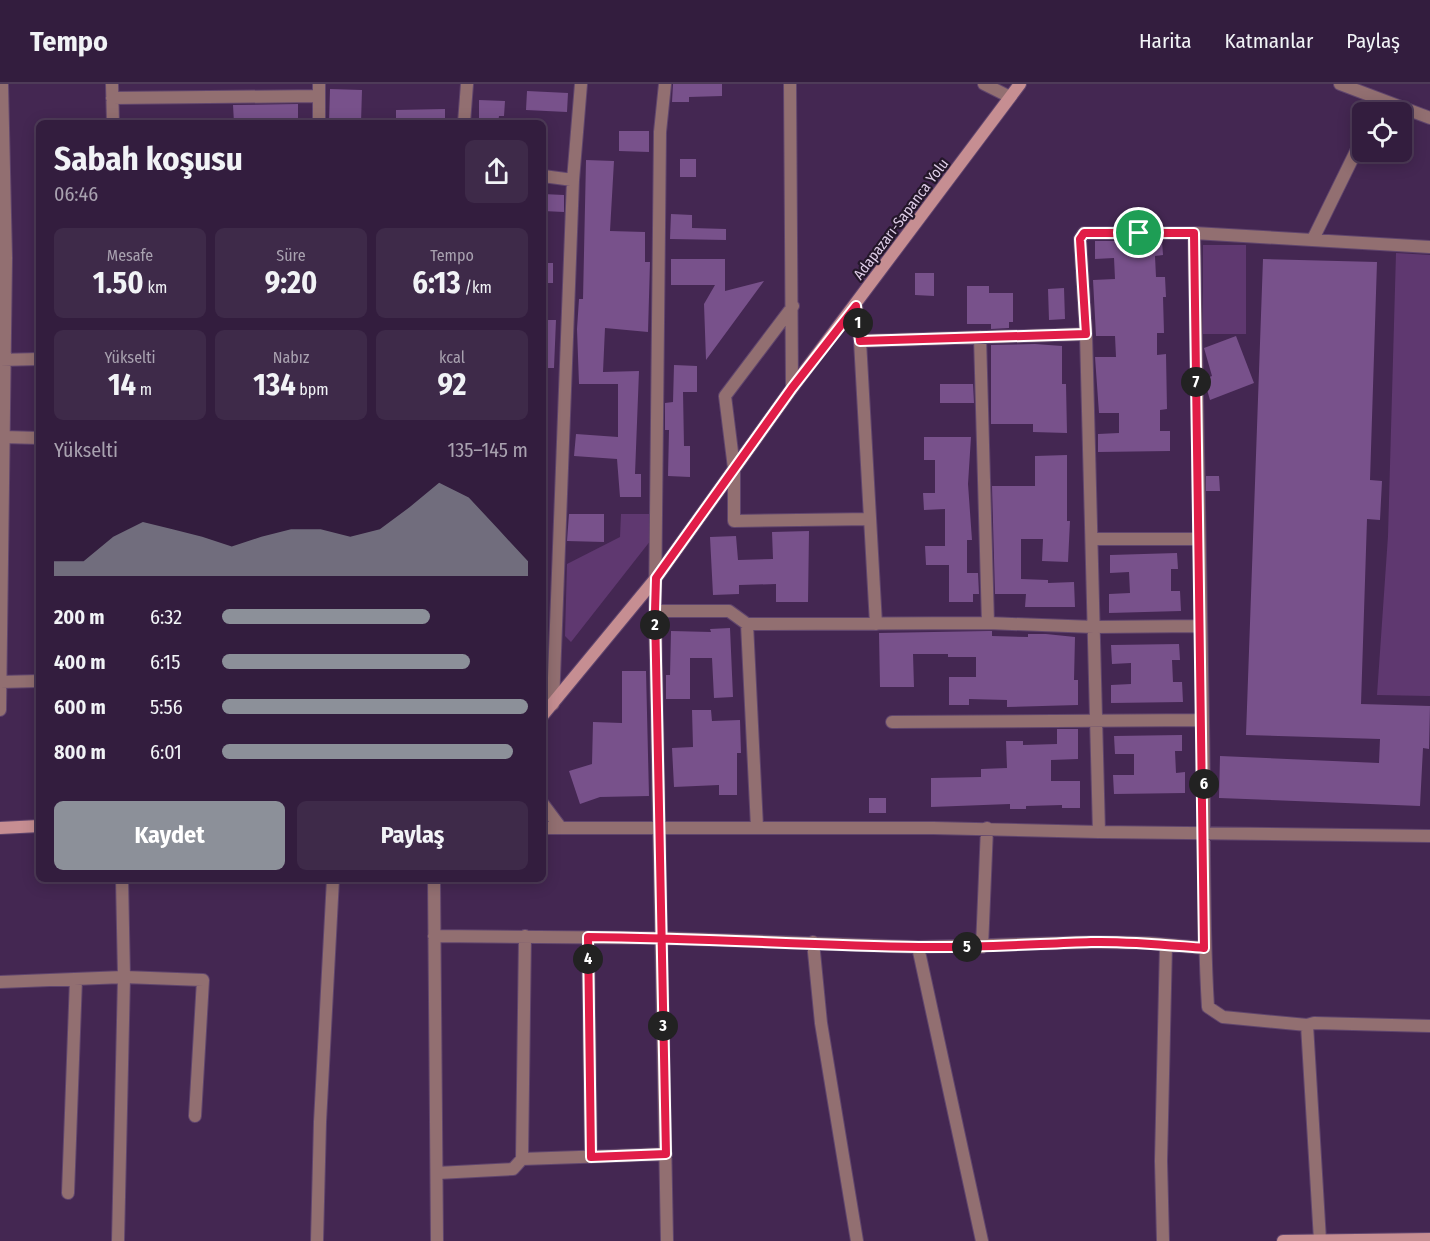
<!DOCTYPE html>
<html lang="tr">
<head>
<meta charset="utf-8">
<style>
	:root { --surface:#331d3e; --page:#3e2a49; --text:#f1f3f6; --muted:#a9a2b0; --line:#4e3b58; --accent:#8c9099 }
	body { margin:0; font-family:"Fira Sans Condensed",sans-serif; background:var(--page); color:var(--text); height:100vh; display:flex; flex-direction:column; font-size:22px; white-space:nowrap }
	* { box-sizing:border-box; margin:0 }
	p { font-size:20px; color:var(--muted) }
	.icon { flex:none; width:33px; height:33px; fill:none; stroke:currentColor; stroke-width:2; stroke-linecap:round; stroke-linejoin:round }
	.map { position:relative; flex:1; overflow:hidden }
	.details { position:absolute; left:36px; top:36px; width:510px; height:762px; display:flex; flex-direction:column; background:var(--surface); border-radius:9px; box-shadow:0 3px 15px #0003,0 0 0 2px var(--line) }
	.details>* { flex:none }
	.fabs { position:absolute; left:1352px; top:18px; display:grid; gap:12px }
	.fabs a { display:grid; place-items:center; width:60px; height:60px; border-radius:9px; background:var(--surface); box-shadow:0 3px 15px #0003,0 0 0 2px var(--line); font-size:30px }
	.pin { position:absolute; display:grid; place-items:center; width:51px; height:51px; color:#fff; margin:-26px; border:3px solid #fff; border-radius:50%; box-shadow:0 2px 6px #0007 }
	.km { position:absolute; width:30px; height:30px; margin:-15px; border-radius:50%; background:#222; color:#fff; font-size:16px; line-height:30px; text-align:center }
	.round { display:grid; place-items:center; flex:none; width:63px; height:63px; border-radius:9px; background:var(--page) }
	.summary { display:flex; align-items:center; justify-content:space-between; height:102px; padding:0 18px }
	h1 { font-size:33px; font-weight:700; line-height:45px }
	.metrics { display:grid; grid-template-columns:repeat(3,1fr); gap:9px; height:102px; padding:6px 18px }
	.metrics div { display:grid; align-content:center; border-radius:9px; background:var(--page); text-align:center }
	.metrics b { font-size:30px; font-weight:700 }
	.metrics small { font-size:16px; font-weight:400 }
	.metrics p { font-size:16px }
	.chart { height:168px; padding:12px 18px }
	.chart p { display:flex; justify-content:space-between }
	.chart svg { width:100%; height:108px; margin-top:6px; fill:var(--accent); opacity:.7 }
	.action { display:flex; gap:12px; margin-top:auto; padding:12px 18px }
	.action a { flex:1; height:69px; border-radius:9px; background:var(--accent); color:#fff; font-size:24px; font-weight:700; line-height:69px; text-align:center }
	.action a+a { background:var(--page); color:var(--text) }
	ul { padding:0 18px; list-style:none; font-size:20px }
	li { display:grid; grid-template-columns:96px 72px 1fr; align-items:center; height:45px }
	li i { height:15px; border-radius:8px; background:var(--accent) }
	header { display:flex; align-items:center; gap:36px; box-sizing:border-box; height:84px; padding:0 30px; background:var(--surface); border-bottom:2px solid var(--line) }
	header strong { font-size:28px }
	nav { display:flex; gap:33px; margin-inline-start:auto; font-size:21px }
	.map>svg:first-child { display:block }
	.green { fill:#5f3870 }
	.building { fill:#78518b }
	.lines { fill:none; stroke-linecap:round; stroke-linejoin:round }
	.street-casing { stroke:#60456d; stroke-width:14 }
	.secondary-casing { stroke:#60456d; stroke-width:14 }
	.street { stroke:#926f71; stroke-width:12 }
	.secondary { stroke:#c68e92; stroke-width:12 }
	.route-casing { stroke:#fff; stroke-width:12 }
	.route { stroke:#e11d48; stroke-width:8 }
	.labels { text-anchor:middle; stroke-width:4.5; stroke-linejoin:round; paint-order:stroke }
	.street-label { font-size:15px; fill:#decde7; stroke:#24172a }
</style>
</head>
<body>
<header>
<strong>Tempo</strong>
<nav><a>Harita</a><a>Katmanlar</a><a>Paylaş</a></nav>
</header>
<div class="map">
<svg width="1430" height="1157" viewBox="0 0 1430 1157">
	<rect width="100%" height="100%" fill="#442752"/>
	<path class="green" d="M1203 161H1246V250H1203Z
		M1396 169 1430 171V612L1377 611 1388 452Z
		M621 430H650L651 456 571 558 565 552 567 480 620 453Z"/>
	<path class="building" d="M673 0H722V12L689 13V18H672Z
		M330 5 362 6 361 39H329Z
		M527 7 568 9 567 28 526 26Z
		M479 16 505 17 504 32H499L498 39H479Z
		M298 20V39H234L233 21Z
		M445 25V39H396V26Z
		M619 47H649V68L619 67Z
		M680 75H696V93H680Z
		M586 76 614 77 610 147 645 148V178H650L648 248 605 244 603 288 639 287 635 390H641V413H620L617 375 574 372 576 350 618 353V300H579L577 245 579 215H583Z
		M543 110 564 111V128L543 127Z
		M671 130 692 131V144L726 145V156L670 155Z
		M1095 157H1162L1163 171 1155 172 1156 193H1165L1166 213H1163L1164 249H1157V271L1166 270 1167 325 1160 326V347H1170V367L1098 368V350L1119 349V329H1099L1095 273H1116L1115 252H1096L1093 196 1115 195 1114 174 1095 175Z
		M671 175H725V207L764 197 706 276 704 220 715 201H671Z
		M1263 175 1377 178 1370 396 1382 397 1380 436 1367 435 1361 620 1430 622 1429 665 1423 664 1420 722 1219 714 1220 672 1379 679 1380 655 1246 651Z
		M543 179H553V199H543Z
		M915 189H934V212L915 211Z
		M967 202H989V209H1013V238H1009V244L991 245V240H967Z
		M1064 204 1065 235 1049 236 1048 205Z
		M543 236H556L554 284H543Z
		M1236 252 1254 299 1210 316 1204 295 1212 292 1204 264Z
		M1035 260 1062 262V300H1066L1067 349 1033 348V340H991V261Z
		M674 281 697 282V308H683L684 362H690V393L668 392 669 346H665V319L673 318Z
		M940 300H973L974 319H940Z
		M924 353H971L968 400 972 456H967V489H978L979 510H973V518H949V481H926L925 462H945V425L924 426 923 409H935V376H924Z
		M1067 371V437H1070L1068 478 1042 477 1043 455H1021V495L1048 496V499L1074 498 1075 523H1025L1026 510H995L992 402H1035V372Z
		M1206 392H1219L1220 407H1206Z
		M569 430H604V458L567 457Z
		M809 447 808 518H776V500L739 501V510L713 511 710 453 736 452 738 476 773 475 772 448Z
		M1177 469 1178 485H1171V507H1180L1181 527 1109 529V510L1130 509 1129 488 1110 489V471Z
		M730 544 733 613 714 614 712 574H690V615H666V591H670L671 547 711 548 710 545Z
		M988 547H992V552L1028 553V550H1046L1075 553 1074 596H1078V621L1007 623V616L969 615V621H949V593H976V573H948V570H913L914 603H880L879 549Z
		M1179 560 1180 576H1172L1173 598H1182L1183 618 1111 619V601L1131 600V579L1112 580 1111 561Z
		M622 587H646L649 712 600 713 580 720 569 687 592 680 593 638 622 639Z
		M692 626H711L712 637 740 636 741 669H737V711H719V701L674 703 672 664 693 663Z
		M1057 645H1078V675L1051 676V697H1080V724H1062V721L1026 722V725H1010V720L931 723V694L981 693V685L1007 684 1006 657H1023V661L1057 660Z
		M1182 651V667H1175L1176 689 1185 688V709L1114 710 1113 691H1134V670H1115L1114 652Z
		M869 714H886V729H869Z"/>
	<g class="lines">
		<defs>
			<path id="street" d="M112 0 113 39
				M665 0 660 48 655 527 667 1157
				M790 0 792 304
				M984 0 1010 13
				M1340 0 1430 34
				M112 14 319 12
				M1374 28 1379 15
				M319 39V0
				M464 39 467 0
				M543 92 573 96
				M1194 149C1196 312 1199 475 1203 638 1205 733 1202 828 1208 923L1223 933 1307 941 1314 939 1430 942
				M1313 155 1362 55
				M856 221 860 257 876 540
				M793 222 725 312 734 384V437L870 435
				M1086 250 1080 155 1084 149H1194L1430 163
				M980 253 988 539
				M0 276 39 275
				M4 353 39 354
				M1092 455H1197
				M655 527H729L747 540 757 743
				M747 540 988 539 1094 543 1199 542
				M0 598 39 597
				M553 620 573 96 581 0
				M0 626 6 174 2 0
				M892 638 1203 636
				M543 720 561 744
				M543 744H933L1099 748 1086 250 860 257
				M1099 748 1430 752
				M434 795 437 1157
				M434 852 661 854 918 863 1093 858 1149 859 1204 864
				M588 853 591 1073
				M813 858 821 939 857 1157
				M918 863 982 1157
				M982 863 987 744
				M0 898 124 893 203 896 195 1032
				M1307 941 1320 1156
				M522 1075 666 1070
				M437 1089 513 1085 522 1075 525 852
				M68 1109 76 895
				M118 1157 124 893 122 795
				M317 1157 320 1038 333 795
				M1163 1157 1161 1077 1166 861"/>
			<path id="secondary" d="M543 631 656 494 792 304 1020 0
				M0 744 39 742
				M1283 1157 1430 1155"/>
		</defs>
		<use href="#street" class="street-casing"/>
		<use href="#secondary" class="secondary-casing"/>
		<use href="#street" class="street"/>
		<use href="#secondary" class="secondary"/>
	</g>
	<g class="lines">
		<defs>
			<path id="route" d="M1139 149H1084L1080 155 1086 250 860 257 856 222 792 304 656 494 655 527 666 1070 591 1073 588 853C698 854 808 861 919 863 976 864 1033 860 1091 858 1129 857 1166 861 1204 864L1194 149H1139"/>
		</defs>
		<use href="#route" class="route-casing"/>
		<use href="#route" class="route"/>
	</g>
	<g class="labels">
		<g class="street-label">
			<text transform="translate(901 135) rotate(-53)" y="5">Adapazarı-Sapanca Yolu</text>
		</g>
	</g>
</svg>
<div class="fabs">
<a><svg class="icon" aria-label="locate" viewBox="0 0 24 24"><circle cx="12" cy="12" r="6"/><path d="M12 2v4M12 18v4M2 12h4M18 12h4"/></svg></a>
</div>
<div class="pin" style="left:1139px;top:149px;background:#1e9e55"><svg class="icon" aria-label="arrive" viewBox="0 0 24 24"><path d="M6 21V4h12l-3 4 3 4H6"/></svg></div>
<b class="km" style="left:858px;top:239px">1</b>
<b class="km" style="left:655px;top:541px">2</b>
<b class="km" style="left:663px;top:942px">3</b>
<b class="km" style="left:588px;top:875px">4</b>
<b class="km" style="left:967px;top:863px">5</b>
<b class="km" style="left:1204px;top:700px">6</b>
<b class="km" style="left:1196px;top:298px">7</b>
<section class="details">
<div class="summary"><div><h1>Sabah koşusu</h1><p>06:46</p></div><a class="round"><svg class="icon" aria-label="share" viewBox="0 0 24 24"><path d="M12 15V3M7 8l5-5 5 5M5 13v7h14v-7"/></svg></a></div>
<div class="metrics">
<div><p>Mesafe</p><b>1.50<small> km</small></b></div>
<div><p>Süre</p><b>9:20</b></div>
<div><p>Tempo</p><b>6:13<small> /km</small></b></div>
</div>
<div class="metrics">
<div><p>Yükselti</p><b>14<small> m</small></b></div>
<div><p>Nabız</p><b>134<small> bpm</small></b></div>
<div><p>kcal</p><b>92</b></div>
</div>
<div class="chart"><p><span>Yükselti</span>135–145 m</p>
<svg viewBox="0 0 160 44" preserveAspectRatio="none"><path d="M0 44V38L10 38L20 28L30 22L40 25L50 28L60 32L70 28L80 25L90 25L100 28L110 25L120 16L130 6L140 12L150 25L160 38V44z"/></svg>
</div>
<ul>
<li><b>200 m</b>6:32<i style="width:68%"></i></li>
<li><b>400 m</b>6:15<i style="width:81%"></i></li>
<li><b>600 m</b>5:56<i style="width:100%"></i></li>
<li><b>800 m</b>6:01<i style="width:95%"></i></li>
</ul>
<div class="action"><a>Kaydet</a><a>Paylaş</a></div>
</section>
</div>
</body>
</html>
